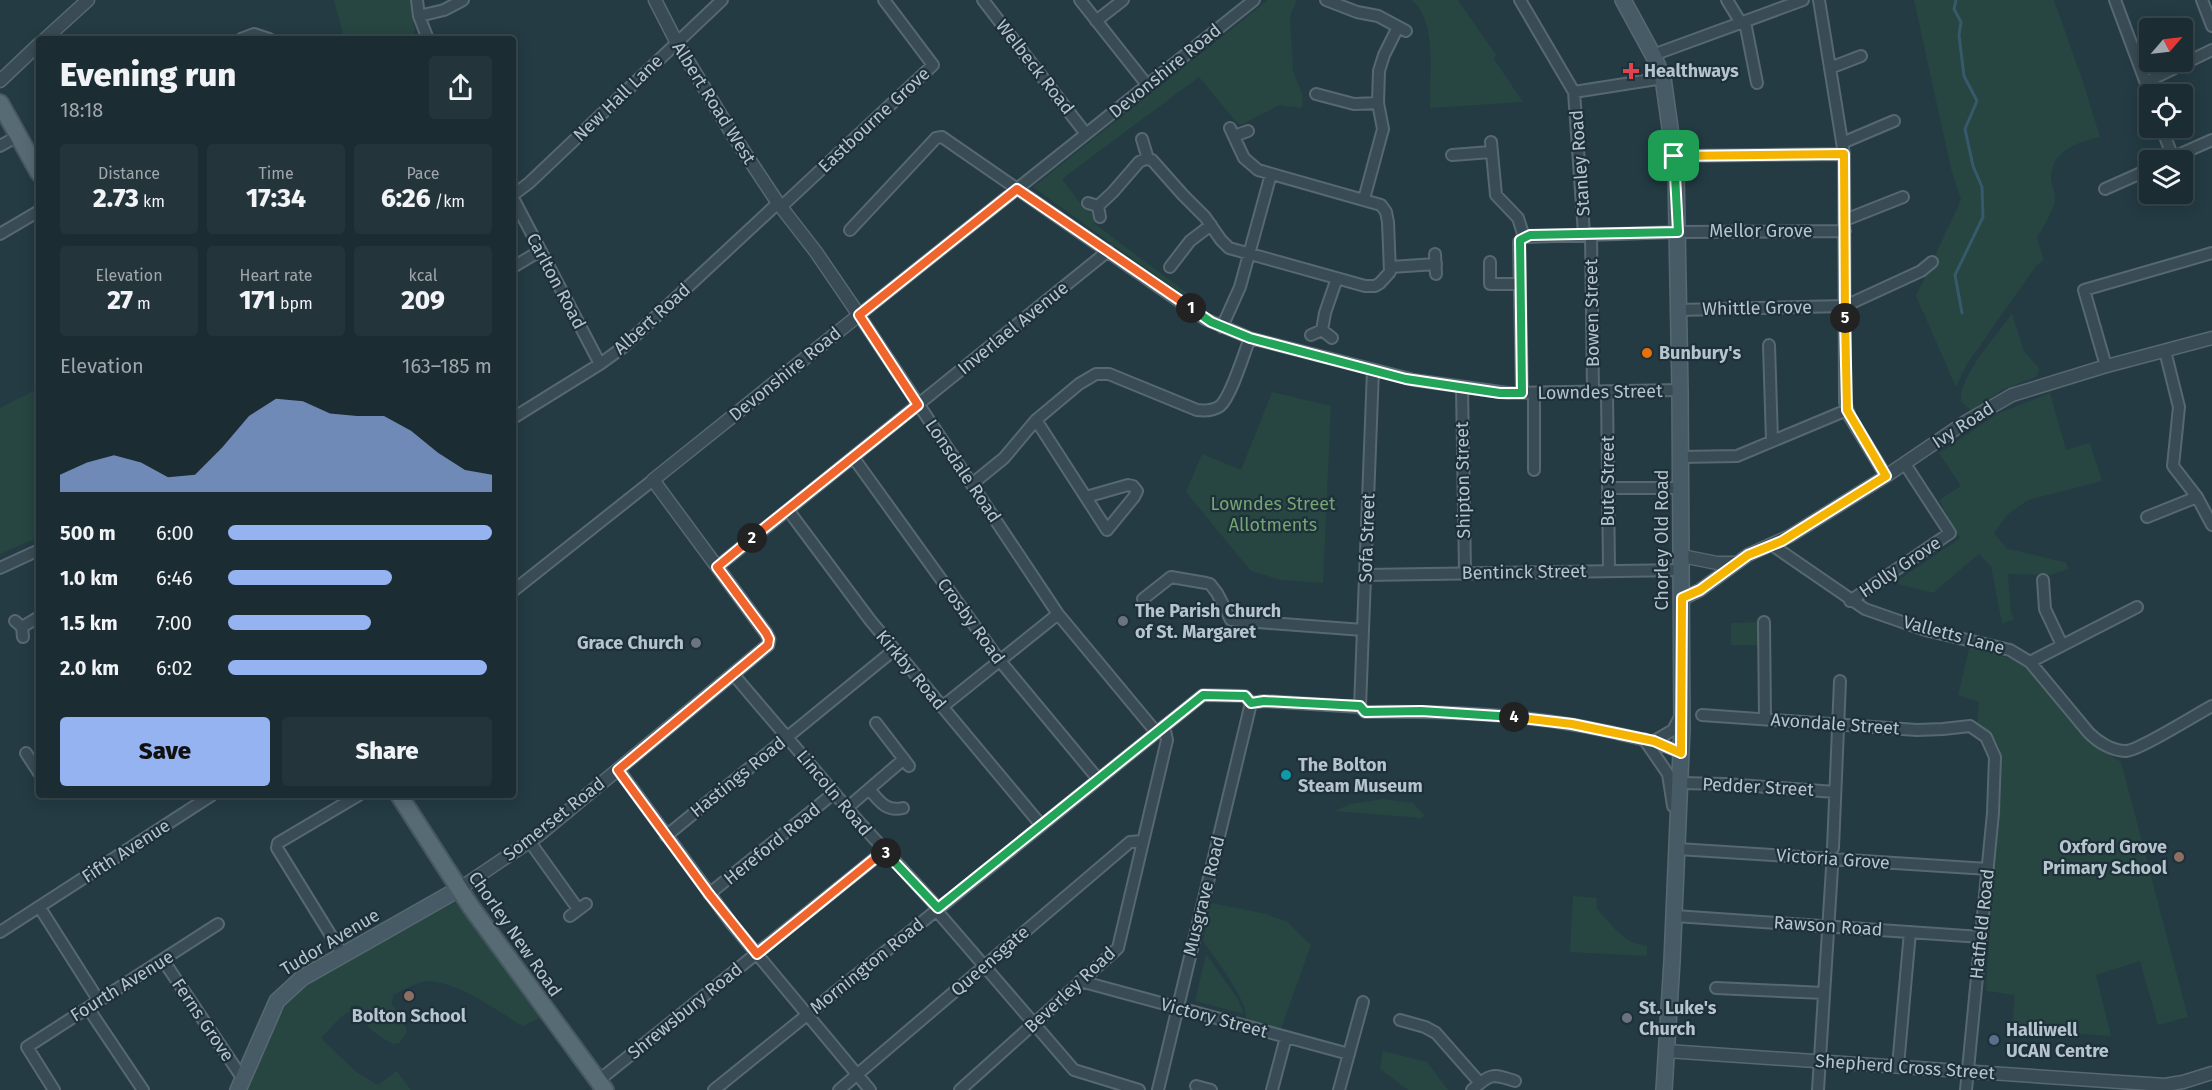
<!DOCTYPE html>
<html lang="en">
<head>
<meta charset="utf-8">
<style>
	:root { --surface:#1b2c33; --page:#24343b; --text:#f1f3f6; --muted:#a0a7ac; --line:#39484e; --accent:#95b2f1 }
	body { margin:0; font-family:"Fira Sans",sans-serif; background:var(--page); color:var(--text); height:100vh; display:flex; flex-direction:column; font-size:22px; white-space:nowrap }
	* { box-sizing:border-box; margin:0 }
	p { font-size:20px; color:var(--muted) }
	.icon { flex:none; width:33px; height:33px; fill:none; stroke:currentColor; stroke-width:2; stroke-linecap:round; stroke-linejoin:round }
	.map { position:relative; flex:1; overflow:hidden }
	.side { position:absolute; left:36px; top:36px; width:480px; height:762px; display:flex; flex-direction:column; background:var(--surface); border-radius:6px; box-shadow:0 3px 15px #0003,0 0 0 2px var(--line) }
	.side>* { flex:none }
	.needle { width:39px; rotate:62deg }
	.controls { position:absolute; left:2139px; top:18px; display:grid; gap:12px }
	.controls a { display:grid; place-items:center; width:54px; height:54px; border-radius:6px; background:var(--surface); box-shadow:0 3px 15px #0003,0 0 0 2px var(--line); font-size:30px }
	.pin { position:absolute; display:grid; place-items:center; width:51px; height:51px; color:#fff; margin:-26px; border-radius:12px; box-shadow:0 3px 9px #0006 }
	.km { position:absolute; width:30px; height:30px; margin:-15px; border-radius:50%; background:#222; color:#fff; font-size:16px; line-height:30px; text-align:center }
	.round { display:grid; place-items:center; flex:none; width:63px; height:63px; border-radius:6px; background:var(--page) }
	.summary { display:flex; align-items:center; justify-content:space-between; height:102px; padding:0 24px }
	h1 { font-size:33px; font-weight:800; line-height:45px }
	.figures { display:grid; grid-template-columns:repeat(3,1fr); gap:9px; height:102px; padding:6px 24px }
	.figures div { display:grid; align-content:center; border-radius:6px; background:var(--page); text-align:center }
	.figures b { font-size:26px; font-weight:800 }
	.figures small { font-size:16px; font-weight:400 }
	.figures p { font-size:16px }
	.chart { height:168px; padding:12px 24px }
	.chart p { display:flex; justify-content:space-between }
	.chart svg { width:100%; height:108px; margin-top:6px; fill:var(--accent); opacity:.7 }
	.button { display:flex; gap:12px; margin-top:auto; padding:12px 24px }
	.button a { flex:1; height:69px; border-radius:6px; background:var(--accent); color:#111; font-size:24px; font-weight:800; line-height:69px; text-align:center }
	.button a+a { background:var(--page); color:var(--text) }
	ul { padding:0 24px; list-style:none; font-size:20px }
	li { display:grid; grid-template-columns:96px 72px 1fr; align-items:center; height:45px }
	li i { height:15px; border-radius:8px; background:var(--accent) }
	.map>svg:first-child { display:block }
	.green { fill:#274541 }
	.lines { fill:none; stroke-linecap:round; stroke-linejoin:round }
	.stream { stroke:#355a6b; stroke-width:3 }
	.minor-casing { stroke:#576871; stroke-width:14 }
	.tertiary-casing { stroke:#576871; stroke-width:15 }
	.secondary-casing { stroke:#576871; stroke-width:18 }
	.primary-casing { stroke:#465760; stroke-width:20 }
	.minor { stroke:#394b54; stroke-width:10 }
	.tertiary { stroke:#394b54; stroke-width:12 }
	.secondary { stroke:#475b67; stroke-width:15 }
	.primary { stroke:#576b74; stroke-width:16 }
	.split-1-casing { stroke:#fff; stroke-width:12 }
	.split-2-casing { stroke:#fff; stroke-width:12 }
	.split-3-casing { stroke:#fff; stroke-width:12 }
	.split-4-casing { stroke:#fff; stroke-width:12 }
	.split-5-casing { stroke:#fff; stroke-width:12 }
	.split-6-casing { stroke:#fff; stroke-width:12 }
	.split-1 { stroke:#22a559; stroke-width:8 }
	.split-2 { stroke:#f0652b; stroke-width:8 }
	.split-3 { stroke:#f0652b; stroke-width:8 }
	.split-4 { stroke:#22a559; stroke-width:8 }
	.split-5 { stroke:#f5b400; stroke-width:8 }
	.split-6 { stroke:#f5b400; stroke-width:8 }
	.health-dot { fill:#e0444e; stroke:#1e3039; stroke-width:2 }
	.food-dot { fill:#e8710a; stroke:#1e3039; stroke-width:2 }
	.worship-dot { fill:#6b7280; stroke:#1e3039; stroke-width:2 }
	.culture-dot { fill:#0f9aa8; stroke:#1e3039; stroke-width:2 }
	.education-dot { fill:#8d6e63; stroke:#1e3039; stroke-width:2 }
	.service-dot { fill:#5c6f8a; stroke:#1e3039; stroke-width:2 }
	.labels { text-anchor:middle; stroke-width:4.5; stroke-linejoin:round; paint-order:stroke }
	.street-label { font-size:18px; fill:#b6c5cd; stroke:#1e3039 }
	.poi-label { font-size:18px; font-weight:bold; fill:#b6c5cd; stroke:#1e3039; text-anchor:start }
	.park-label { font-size:18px; fill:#75a573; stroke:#1e3039 }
</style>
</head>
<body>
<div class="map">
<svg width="2212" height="1090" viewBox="0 0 2212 1090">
	<rect width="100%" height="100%" fill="#243b44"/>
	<path class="green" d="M334 0H411L415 29 412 39H342L343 33Z
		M1268 0H1297L1290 16 1293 72 1303 95 1302 108 1279 105 1241 125 1237 123 1199 77 1062 179 1083 207 1094 212 1095 224 1199 302 1195 304 1033 187Z
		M1412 0H1458L1496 55 1494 59 1523 102 1430 108C1429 76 1438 23 1412 0Z
		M1914 0H2054L2083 82 2100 137C2079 142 2052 150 2051 176 2051 183 2055 191 2055 199 2055 209 2042 229 2037 238L2044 260 2036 266 1967 364 1956 387 1916 296 1961 200 1951 169Z
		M2012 314 2024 351 2040 369 2036 377 2004 389 1971 410 1961 402C1959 375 1997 335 2012 314Z
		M39 388V537L0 554V408Z
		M1272 392 1331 406 1323 583 1281 580 1251 571 1186 492 1202 454 1241 470Z
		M2050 393 2066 450 2090 443 2102 481 2028 500 2008 514 1994 533 2007 549C2027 552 2046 559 2066 562L2068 569 2050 575 2008 574 2011 613 2014 619 2002 624 1991 566 1979 554 1933 593 1894 583 1960 538 1939 500 1961 486 1939 453 1997 414Z
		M1764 622V645H1731V623Z
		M1974 646 2024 664 2068 718 2073 714 2094 737 2088 742 2121 762 2188 1017 2158 1025 2140 961 2096 975 2111 1036 2012 1029 2015 995 1986 991 1997 805 2001 802 2000 749 1992 735 1980 726 1977 722 1979 702 1958 695 1969 649Z
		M1383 799 1413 803 1424 815 1422 818 1334 811 1350 804Z
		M1573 896 1597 898C1597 899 1596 906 1597 908 1599 912 1604 916 1607 920 1618 933 1629 944 1647 946V956L1570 952Z
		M456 902 540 1018 523 1026C495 1010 461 983 428 981 418 981 402 991 393 995L392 1005 403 1017 407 1032 399 1043 393 1044C385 1039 370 1032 366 1023 363 1016 364 1011 358 1005L351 1006 349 1012 341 1017 321 1038 355 1071 378 1085 397 1071 411 1090H247L266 1040 286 1005 304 987 370 948Z
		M1211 903 1262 913 1286 921 1311 945 1281 1029 1246 1019C1247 998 1215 959 1203 941Z
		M1206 954 1238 999 1244 1014 1195 1001Z
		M1383 1051 1427 1062 1448 1090H1408L1380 1069Z"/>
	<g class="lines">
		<path class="stream" d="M1956 0 1954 9 1961 22 1959 35 1964 76 1977 101 1965 129 1973 166 1982 187 1983 217 1955 275 1962 313"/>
		<defs>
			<path id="minor" d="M417 0 419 16 428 39
				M983 0 1086 134
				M1080 0 1148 86
				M1326 0 1357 12 1378 16 1406 31
				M1520 0 1574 92 1584 234
				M1727 0 1741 23
				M1819 0 1844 154 1845 402 1850 417 1886 476
				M2115 0 2150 94
				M2202 0 2212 26
				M419 16 444 10 463 0
				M1096 21 1123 0
				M1745 22 1757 83
				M241 39 254 34 269 39
				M1653 55 1803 0
				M1830 68 1861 56
				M2146 82 2212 50
				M1574 92 1663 78
				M1316 94 1354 104 1378 103
				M2162 128 2173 158
				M1234 136 1248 131
				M1142 139 1148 159
				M1491 142 1496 195 1518 218 1524 237
				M1842 143 1894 121
				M0 146 18 136
				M1452 155 1491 152
				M1674 156 1844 154
				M2167 160 2212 140
				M2105 189 2150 169
				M513 195 529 183 722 0
				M513 198 600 364
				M1364 199 1383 129 1378 103 1379 71 1384 55 1398 27
				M1088 203 1098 206 1100 217
				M1098 206 1113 192 1139 162 1145 159 1152 160 1183 195 1205 217 1221 240 1229 248 1365 286H1375L1380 283 1390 272 1388 222 1386 212 1381 205 1258 170 1244 158 1230 128
				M781 207 933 65 884 0
				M1845 220 1903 197
				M850 230 936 138 942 137 1205 319 1250 338 1414 380 1508 393 1680 390
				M0 234 39 211
				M1591 234 1593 392
				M1524 237 1678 232 1845 231
				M1435 254 1436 274
				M1490 262V284H1520
				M513 267 540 251
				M1170 267 1190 241 1211 225
				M1391 267 1436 264
				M1679 310 1845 306 1921 271 1932 262
				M1222 327 1240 287 1271 174
				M1322 330 1325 313 1337 278
				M1311 335 1322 330 1332 338
				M1769 345 1772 441
				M2165 351 2179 407 2173 466 2197 497 2212 525
				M2106 366 2084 290 2212 253
				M1462 387 1465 573
				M1607 392 1609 571
				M1522 393 1519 242 1524 237
				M1534 393V470
				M513 418 600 364 622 348 778 203
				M1036 420 1107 530 1134 497 1137 491 1133 486 1128 485 1086 497
				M853 457 1000 661 1098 779
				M1681 457 1737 456 1847 410
				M972 484 1004 458 1036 420 1079 384 1096 374H1109L1197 410C1205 411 1213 411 1220 406 1231 397 1244 353 1250 338
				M1608 488H1681
				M788 510 870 620 1041 825
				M2147 517 2197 497
				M1772 545 1865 609 1925 630 2010 650 2030 662 2089 733C2098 742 2112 751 2126 751 2138 751 2197 714 2212 706
				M717 567 1108 251
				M0 568 39 550
				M1365 575 1682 570
				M2043 580 2045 609 2062 645
				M513 591 653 480
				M1143 599 1171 577 1206 583 1210 584 1217 593 1231 620 1363 630
				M1850 601 1950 533 1905 464
				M15 621 22 627 23 637
				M1764 622 1765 719
				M22 627 39 617
				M2030 662 2137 607
				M733 674 859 822 938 908
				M942 707 1058 614
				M1360 707 1373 370
				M1702 715 1917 730 1943 729 1970 726 1986 737 1995 757 1993 813 1966 1090
				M876 723 909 766
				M1156 732 1058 614 859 315 1254 0
				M1644 739 1668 774 1673 806
				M1654 741 1673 730 1681 715
				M26 753 39 773
				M618 769 732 924 870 1090
				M1680 783 1726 784 1835 792
				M869 789C879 801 886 812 903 808
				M847 808 904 759
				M666 836 894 650
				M530 842 578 909
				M1677 842 1678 849 1988 869
				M1833 848 1840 681
				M709 894 834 793
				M40 908 99 1001
				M936 910 1074 1070 1139 1090
				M570 916 586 904
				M1675 916 1981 937
				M0 932 212 795
				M343 955 277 848 278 843 359 795
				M163 960 243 1079
				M1080 981 1349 1054
				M1716 988 1824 993
				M88 1008 143 1090
				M1400 1020 1425 1027 1436 1033 1480 1083
				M1898 1066 1910 932
				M598 1081 884 851
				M1196 1086 1211 1090
				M54 1090 27 1047 218 924
				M714 1090 1203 695 1245 696 1251 703 1264 701 1360 707 1365 712C1447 711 1527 714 1606 731 1632 737 1657 741 1681 753
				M839 1090 1130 842 1143 841
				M960 1090 1118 948 1167 740 1164 726
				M1158 1090 1251 703
				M1272 1090 1286 1037
				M1339 1090 1363 1002
				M1472 1090C1490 1074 1492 1073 1515 1081
				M1818 1090 1832 868"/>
			<path id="tertiary" d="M45 39 88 0
				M0 81 39 44
				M1682 556 1717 563H1736
				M1682 599 1700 590 1748 555 1790 536 1886 476 1967 421 2012 395 2103 367 2212 338
				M459 889 539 835 768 645 769 639 766 633 653 480 859 315 816 252 778 203 731 132 677 43 655 0
				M1667 1051 2165 1085 2183 1082 2212 1073"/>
			<path id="secondary" d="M1623 0 1653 55 1663 78 1676 171 1680 390 1682 729 1672 961 1664 1090
				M238 1090 277 1001 302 978 459 889"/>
			<path id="primary" d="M0 103 39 173
				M399 795 471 907 605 1090"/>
		</defs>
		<use href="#minor" class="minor-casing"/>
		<use href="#tertiary" class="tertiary-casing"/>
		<use href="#secondary" class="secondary-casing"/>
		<use href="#primary" class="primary-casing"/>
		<use href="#minor" class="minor"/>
		<use href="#tertiary" class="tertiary"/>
		<use href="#secondary" class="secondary"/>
		<use href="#primary" class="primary"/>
	</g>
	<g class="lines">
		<defs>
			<path id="split-1" d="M1191 308 1211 322 1250 338 1406 379 1500 393H1522L1520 240 1530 235 1678 232 1674 156"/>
			<path id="split-2" d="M752 538 918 405 859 315 1017 189 1191 308"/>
			<path id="split-3" d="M752 538 717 567 766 633 769 639 768 645 618 770 709 894 757 954 884 851 886 853"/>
			<path id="split-4" d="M886 853 938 908 1203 695 1245 696 1251 703 1264 701 1360 706 1365 712 1421 711 1514 717"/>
			<path id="split-5" d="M1514 717 1572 724 1654 741 1681 753 1682 598 1700 590 1748 555 1782 541 1886 476 1847 410 1845 318"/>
			<path id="split-6" d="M1674 156 1844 154 1845 318"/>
		</defs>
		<use href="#split-1" class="split-1-casing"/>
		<use href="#split-2" class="split-2-casing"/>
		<use href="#split-3" class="split-3-casing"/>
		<use href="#split-4" class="split-4-casing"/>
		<use href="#split-5" class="split-5-casing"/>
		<use href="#split-6" class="split-6-casing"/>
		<use href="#split-1" class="split-1"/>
		<use href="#split-2" class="split-2"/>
		<use href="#split-3" class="split-3"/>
		<use href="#split-4" class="split-4"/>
		<use href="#split-5" class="split-5"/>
		<use href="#split-6" class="split-6"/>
	</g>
	<path class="health-dot" d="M1628 62h6v6h6v6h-6v6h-6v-6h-6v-6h6z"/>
	<circle class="food-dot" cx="1647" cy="353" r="6"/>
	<g class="worship-dot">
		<circle cx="1123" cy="621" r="6"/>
		<circle cx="696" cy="643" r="6"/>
		<circle cx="1627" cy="1018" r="6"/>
	</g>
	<circle class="culture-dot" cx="1286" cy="775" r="6"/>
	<g class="education-dot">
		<circle cx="2179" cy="857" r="6"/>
		<circle cx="409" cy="996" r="6"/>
	</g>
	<circle class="service-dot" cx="1994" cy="1040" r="6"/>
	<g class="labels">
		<g class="street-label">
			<text transform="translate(1035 67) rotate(52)" y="6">Welbeck Road</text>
			<text transform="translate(1165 71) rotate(-39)" y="6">Devonshire Road</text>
			<text transform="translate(618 98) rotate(-44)" y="6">New Hall Lane</text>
			<text transform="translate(714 103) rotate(58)" y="6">Albert Road West</text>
			<text transform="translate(874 120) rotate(-43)" y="6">Eastbourne Grove</text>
			<text transform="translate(1580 163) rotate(-94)" y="6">Stanley Road</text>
			<text x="1761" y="237">Mellor Grove</text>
			<text transform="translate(556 281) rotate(62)" y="6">Carlton Road</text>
			<text transform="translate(1757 308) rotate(-1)" y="6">Whittle Grove</text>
			<text transform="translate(1592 313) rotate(-91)" y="6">Bowen Street</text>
			<text transform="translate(652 319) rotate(-42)" y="6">Albert Road</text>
			<text transform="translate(1013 328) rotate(-39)" y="6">Inverlael Avenue</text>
			<text transform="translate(785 374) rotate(-39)" y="6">Devonshire Road</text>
			<text transform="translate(1600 392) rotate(-1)" y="6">Lowndes Street</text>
			<text transform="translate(1963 425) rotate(-33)" y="6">Ivy Road</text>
			<text transform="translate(963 471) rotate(56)" y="6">Lonsdale Road</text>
			<text transform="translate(1463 480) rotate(-91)" y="6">Shipton Street</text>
			<text transform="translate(1608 481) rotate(-90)" y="6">Bute Street</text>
			<text transform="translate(1367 538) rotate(-88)" y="6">Sofa Street</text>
			<text transform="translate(1662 540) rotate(-90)" y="6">Chorley Old Road</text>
			<text transform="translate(1900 567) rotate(-34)" y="6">Holly Grove</text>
			<text transform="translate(1524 572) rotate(-1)" y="6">Bentinck Street</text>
			<text transform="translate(971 621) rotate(54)" y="6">Crosby Road</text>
			<text transform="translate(1954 635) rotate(15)" y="6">Valletts Lane</text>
			<text transform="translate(911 670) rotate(50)" y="6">Kirkby Road</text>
			<text transform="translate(1835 724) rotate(4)" y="6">Avondale Street</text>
			<text transform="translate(738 777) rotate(-39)" y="6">Hastings Road</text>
			<text transform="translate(1758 787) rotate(3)" y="6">Pedder Street</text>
			<text transform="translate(834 793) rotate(50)" y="6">Lincoln Road</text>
			<text transform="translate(554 819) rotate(-38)" y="6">Somerset Road</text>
			<text transform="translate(772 844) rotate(-39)" y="6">Hereford Road</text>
			<text transform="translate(126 851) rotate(-33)" y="6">Fifth Avenue</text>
			<text transform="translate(1833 859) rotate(4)" y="6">Victoria Grove</text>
			<text transform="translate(1204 896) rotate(-76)" y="6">Musgrave Road</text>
			<text transform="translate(1982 924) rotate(-84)" y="6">Hatfield Road</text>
			<text transform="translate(1828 926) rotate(4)" y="6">Rawson Road</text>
			<text transform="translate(515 934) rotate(55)" y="6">Chorley New Road</text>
			<text transform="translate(330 942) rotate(-31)" y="6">Tudor Avenue</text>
			<text transform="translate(990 961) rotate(-41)" y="6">Queensgate</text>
			<text transform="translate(867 966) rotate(-39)" y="6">Mornington Road</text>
			<text transform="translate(122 986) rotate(-32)" y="6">Fourth Avenue</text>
			<text transform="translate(1070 990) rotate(-43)" y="6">Beverley Road</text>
			<text transform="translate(685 1011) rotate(-39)" y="6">Shrewsbury Road</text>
			<text transform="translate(1214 1018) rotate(15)" y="6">Victory Street</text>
			<text transform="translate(203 1020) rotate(56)" y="6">Ferns Grove</text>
			<text transform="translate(1905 1067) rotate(4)" y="6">Shepherd Cross Street</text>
		</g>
		<g class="poi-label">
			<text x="1644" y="77">Healthways</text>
			<text x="1659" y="359">Bunbury's</text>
			<text x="1135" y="617">The Parish Church<tspan x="1135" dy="21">of St. Margaret</tspan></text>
			<text x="684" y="649" text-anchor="end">Grace Church</text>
			<text x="1298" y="771">The Bolton<tspan x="1298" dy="21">Steam Museum</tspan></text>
			<text x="2167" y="853" text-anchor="end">Oxford Grove<tspan x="2167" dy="21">Primary School</tspan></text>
			<text x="1639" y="1014">St. Luke's<tspan x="1639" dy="21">Church</tspan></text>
			<text x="409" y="1022" text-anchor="middle">Bolton School</text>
			<text x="2006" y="1036">Halliwell<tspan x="2006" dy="21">UCAN Centre</tspan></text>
		</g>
		<g class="park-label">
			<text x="1273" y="510">Lowndes Street<tspan x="1273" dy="21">Allotments</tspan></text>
		</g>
	</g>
</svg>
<div class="controls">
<a><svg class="needle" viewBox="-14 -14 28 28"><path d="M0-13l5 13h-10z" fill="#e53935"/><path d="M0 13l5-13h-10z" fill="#a0a7ac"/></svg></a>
<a><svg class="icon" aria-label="locate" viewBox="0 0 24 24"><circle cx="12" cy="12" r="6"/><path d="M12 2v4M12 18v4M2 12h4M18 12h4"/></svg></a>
<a><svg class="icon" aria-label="layers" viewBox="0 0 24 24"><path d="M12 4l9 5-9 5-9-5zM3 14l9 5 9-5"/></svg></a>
</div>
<div class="pin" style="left:1674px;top:156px;background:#1e9e55"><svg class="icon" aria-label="arrive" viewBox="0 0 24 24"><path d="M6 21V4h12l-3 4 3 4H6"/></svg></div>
<b class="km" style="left:1191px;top:308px">1</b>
<b class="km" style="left:752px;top:538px">2</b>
<b class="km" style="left:886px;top:853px">3</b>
<b class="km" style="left:1514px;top:717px">4</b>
<b class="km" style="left:1845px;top:318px">5</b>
<section class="side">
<div class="summary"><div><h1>Evening run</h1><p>18:18</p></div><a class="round"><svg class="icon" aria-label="share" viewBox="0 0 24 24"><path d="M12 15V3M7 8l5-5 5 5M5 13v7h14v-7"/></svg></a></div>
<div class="figures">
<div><p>Distance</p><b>2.73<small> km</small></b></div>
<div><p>Time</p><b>17:34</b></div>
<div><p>Pace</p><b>6:26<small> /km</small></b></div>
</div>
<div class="figures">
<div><p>Elevation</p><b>27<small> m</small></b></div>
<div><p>Heart rate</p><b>171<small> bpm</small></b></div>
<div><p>kcal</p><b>209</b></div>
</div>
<div class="chart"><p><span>Elevation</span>163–185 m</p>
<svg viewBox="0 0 160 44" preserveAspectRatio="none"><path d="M0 44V37L10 32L20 29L30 32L40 38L50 37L60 26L70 13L80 6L90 7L100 12L110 13L120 13L130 19L140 28L150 35L160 37V44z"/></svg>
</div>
<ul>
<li><b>500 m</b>6:00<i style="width:100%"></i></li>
<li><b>1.0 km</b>6:46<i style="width:62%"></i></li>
<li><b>1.5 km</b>7:00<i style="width:54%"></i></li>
<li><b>2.0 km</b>6:02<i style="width:98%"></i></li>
</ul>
<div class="button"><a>Save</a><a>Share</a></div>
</section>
</div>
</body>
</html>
